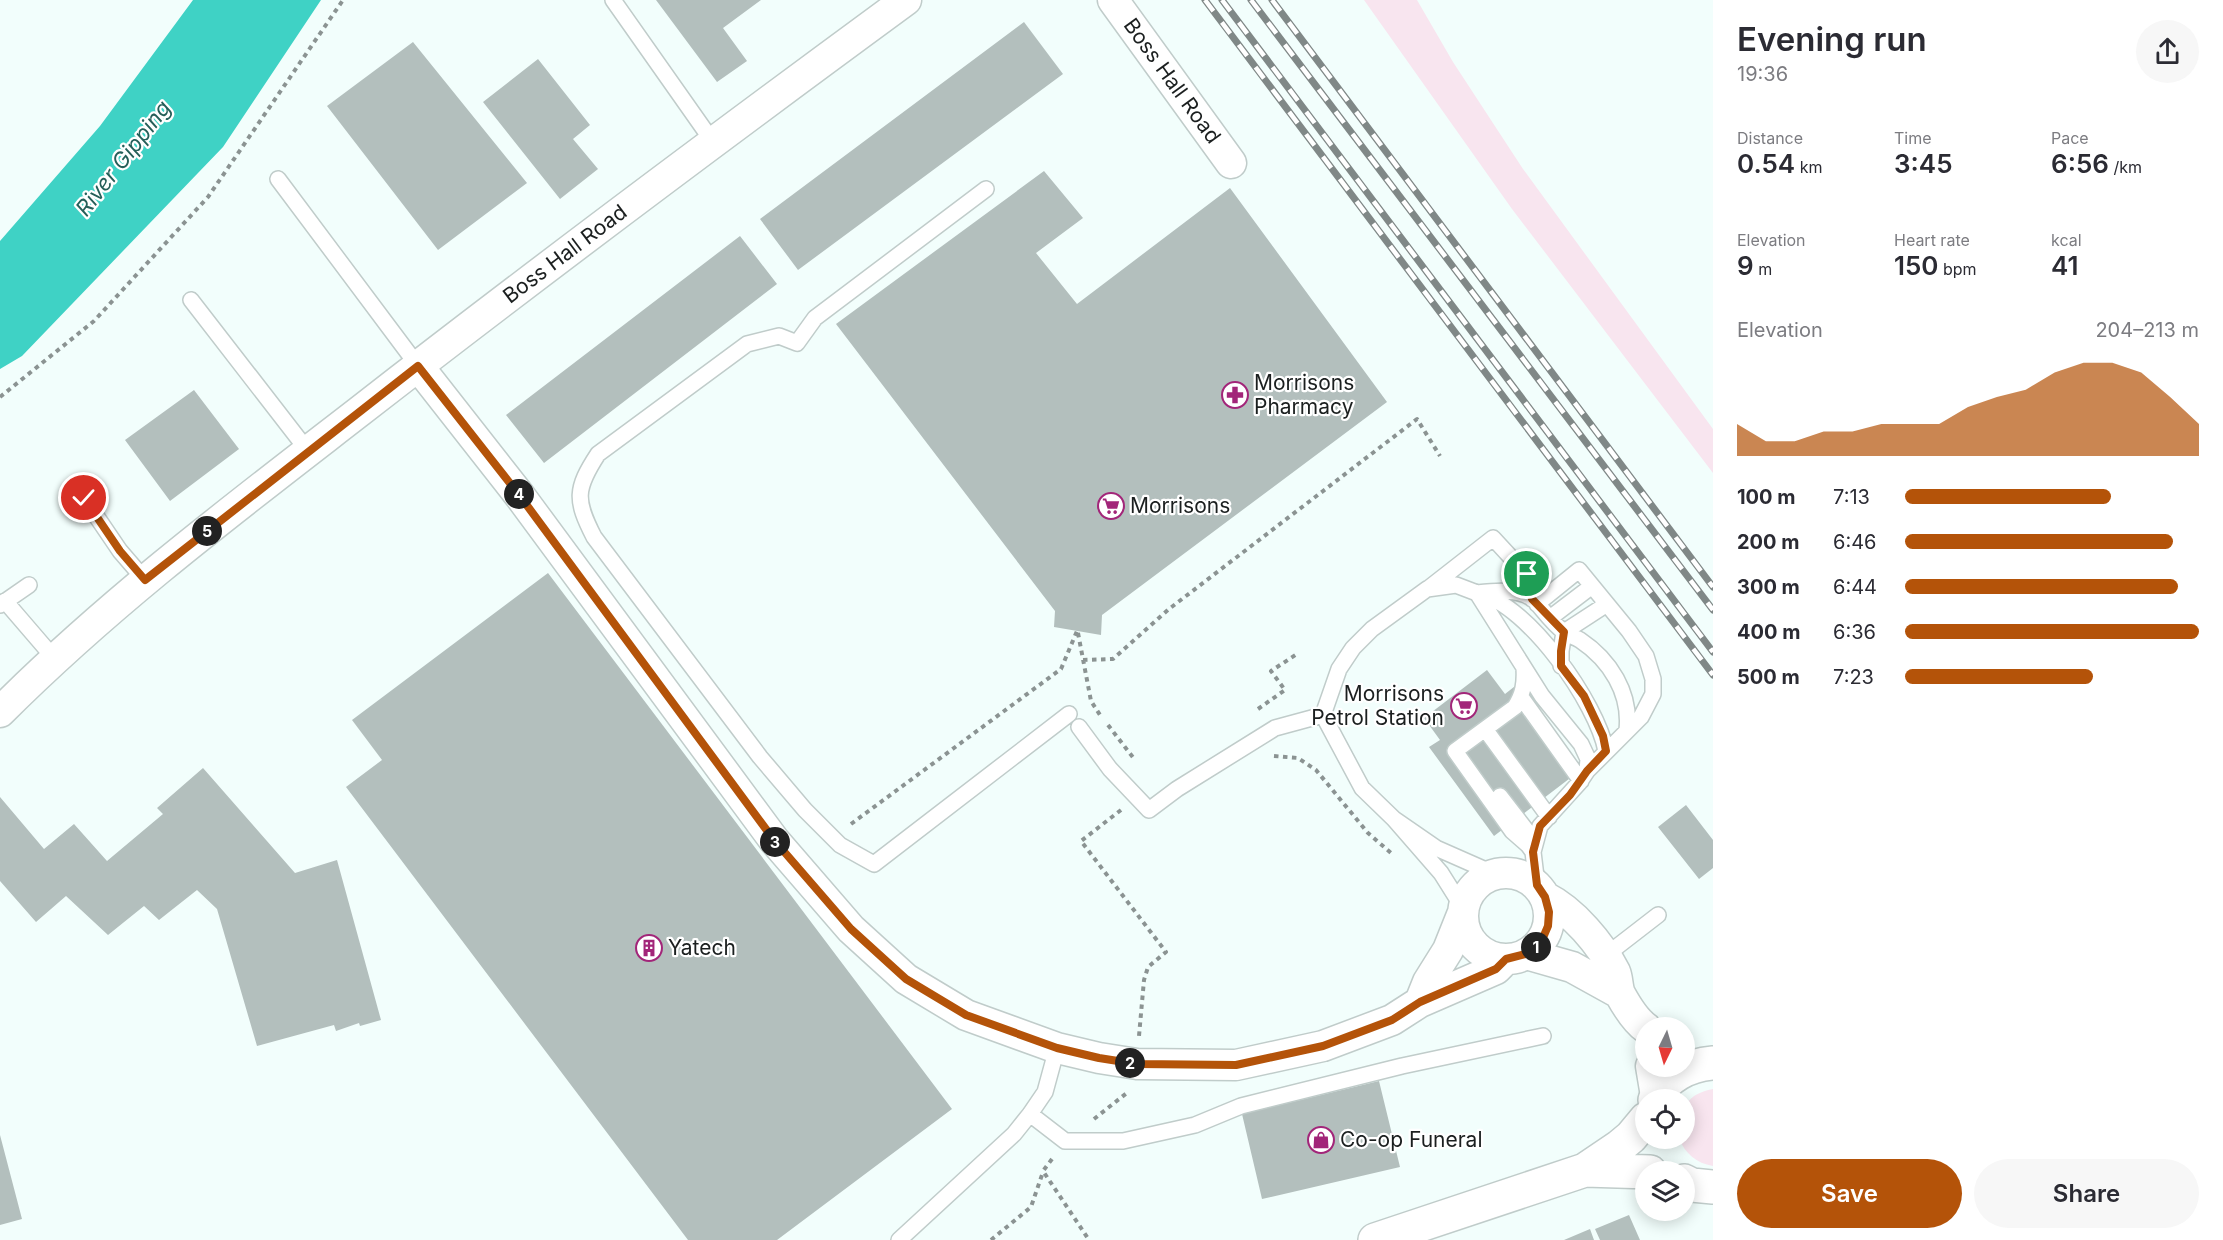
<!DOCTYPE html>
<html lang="en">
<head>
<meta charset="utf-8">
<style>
	:root { --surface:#fff; --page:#f7f7f7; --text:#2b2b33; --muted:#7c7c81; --accent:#b45309 }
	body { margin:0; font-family:Inter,sans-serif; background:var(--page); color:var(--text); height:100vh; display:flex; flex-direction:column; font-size:22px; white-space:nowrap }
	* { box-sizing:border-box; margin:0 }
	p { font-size:20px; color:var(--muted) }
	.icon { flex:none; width:33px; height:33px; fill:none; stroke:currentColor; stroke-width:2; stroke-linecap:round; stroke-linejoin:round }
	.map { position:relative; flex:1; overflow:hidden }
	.side { display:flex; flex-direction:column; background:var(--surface); width:510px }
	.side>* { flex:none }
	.needle { width:39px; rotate:185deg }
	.tools { position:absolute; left:1635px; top:1017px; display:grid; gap:12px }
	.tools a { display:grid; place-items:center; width:60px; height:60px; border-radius:50%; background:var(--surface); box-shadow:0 3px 15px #0003; font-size:30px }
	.pin { position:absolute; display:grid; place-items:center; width:51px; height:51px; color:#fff; margin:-26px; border:3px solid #fff; border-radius:50%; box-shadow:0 2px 6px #0007 }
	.km { position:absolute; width:30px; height:30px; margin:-15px; border-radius:50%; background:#222; color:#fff; font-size:16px; line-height:30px; text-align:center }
	.round { display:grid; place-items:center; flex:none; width:63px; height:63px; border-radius:32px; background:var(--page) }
	.summary { display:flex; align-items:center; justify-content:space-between; height:102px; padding:0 24px }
	h1 { font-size:33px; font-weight:600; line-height:45px }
	.figures { display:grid; grid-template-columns:repeat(3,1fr); gap:9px; height:102px; padding:6px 24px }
	.figures div { display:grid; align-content:center }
	.figures b { font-size:26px; font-weight:600 }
	.figures small { font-size:16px; font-weight:400 }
	.figures p { font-size:16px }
	.chart { height:168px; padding:12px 24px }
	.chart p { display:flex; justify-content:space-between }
	.chart svg { width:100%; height:108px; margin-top:6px; fill:var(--accent); opacity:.7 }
	.button { display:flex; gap:12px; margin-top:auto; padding:12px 24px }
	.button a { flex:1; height:69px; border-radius:36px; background:var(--accent); color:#fff; font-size:24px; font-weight:600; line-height:69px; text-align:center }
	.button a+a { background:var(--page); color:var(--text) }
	ul { padding:0 24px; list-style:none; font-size:20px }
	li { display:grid; grid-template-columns:96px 72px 1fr; align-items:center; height:45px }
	li i { height:15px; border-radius:8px; background:var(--accent) }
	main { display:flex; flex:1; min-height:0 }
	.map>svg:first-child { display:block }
	.green { fill:#f8e5ef }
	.water { fill:#3fd2c5 }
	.building { fill:#b3bfbd }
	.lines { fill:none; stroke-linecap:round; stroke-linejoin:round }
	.service-casing { stroke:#c0ccca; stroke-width:18 }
	.minor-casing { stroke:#c0ccca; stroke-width:33 }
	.tertiary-casing { stroke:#c0ccca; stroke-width:36 }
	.path { stroke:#8b9392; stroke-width:4; stroke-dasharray:4.5 4.5; stroke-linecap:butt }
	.service { stroke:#fff; stroke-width:15 }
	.minor { stroke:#fff; stroke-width:30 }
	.tertiary { stroke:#fff; stroke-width:33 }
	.rail-casing { stroke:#808887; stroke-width:7 }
	.rail { stroke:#fff; stroke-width:4.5; stroke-dasharray:14; stroke-linecap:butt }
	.route-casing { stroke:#fff; stroke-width:12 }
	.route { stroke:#b45309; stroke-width:8 }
	.labels { text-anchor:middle; stroke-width:4.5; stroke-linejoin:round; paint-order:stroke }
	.street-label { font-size:21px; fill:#1b1f1f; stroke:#fff }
	.poi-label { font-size:21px; fill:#1b1f1f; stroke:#fff; text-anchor:start }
	.water-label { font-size:22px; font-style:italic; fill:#255f59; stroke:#fff }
</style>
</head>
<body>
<main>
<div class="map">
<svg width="1713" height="1240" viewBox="0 0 1713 1240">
	<rect width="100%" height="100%" fill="#f2fefc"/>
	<path class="green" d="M1364 0H1417L1453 62 1523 169 1713 429V473L1512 209Z
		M1713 1089V1166C1696 1163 1686 1154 1679 1139L1684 1138C1684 1111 1680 1096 1713 1089Z"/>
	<path class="water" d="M193 0H321L223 147 22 356 0 369V241L100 126Z"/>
	<path class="building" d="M656 0H761L723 28 747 61 717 82Z
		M1024 22 1063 74 798 270 760 219Z
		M413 42 527 183 438 250 327 106Z
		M538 59 590 125 573 139 598 169 560 199 483 102Z
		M1044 171 1083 218 1036 253 1077 304 1230 188 1387 402 1102 615 1101 635 1054 627 1055 611 836 324Z
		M740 236 777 284 544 463 506 415Z
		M194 390 239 449 170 501 125 440Z
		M548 573 952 1109 777 1240H688L346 787 382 760 352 720Z
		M1487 670 1505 694 1519 683 1582 769 1494 836 1429 747 1440 740 1424 718Z
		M203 768 295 873 337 860 381 1020 360 1026 359 1023 336 1031 334 1025 257 1046 217 909 197 890 159 920 144 906 108 935 66 896 36 922 0 881V797L44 849 74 824 107 861 163 814 157 808Z
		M1686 805 1713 840V868L1699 879 1658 827Z
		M1379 1081 1400 1167 1262 1199 1242 1114Z
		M0 1135 22 1219 0 1225Z
		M1629 1215 1640 1240H1600L1595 1229Z
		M1590 1229 1594 1240H1564Z"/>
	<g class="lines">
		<defs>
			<path id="service" d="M613 0 713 142
				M278 179 418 366
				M986 189 815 318 797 343 779 336 747 344 598 454C575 489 575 500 594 537L760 757 805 810 840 845 874 864 1069 714
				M191 300 308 451
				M84 498 120 551 145 580
				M1429 588 1493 538 1527 575 1532 599
				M1477 593C1494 591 1521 588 1535 601 1544 611 1552 623 1564 632 1568 635 1575 637 1580 640 1610 660 1631 693 1627 730
				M1480 594C1528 605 1597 703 1606 751
				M5 601 54 658
				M1537 604 1579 570 1629 631 1646 656 1653 679V694L1641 717 1587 771
				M0 605 29 585
				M1550 618 1592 586
				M1561 666V651L1564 632 1607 604
				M1524 668C1525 684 1523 694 1515 707L1455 751 1512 831 1528 845 1533 852
				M1521 697 1581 781
				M1323 715 1339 669 1353 648 1372 629 1427 589 1456 585 1477 593 1542 696 1581 744 1588 759 1587 771 1579 783 1540 826 1533 852 1537 885
				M1079 727 1110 769 1149 810 1177 789 1275 728 1323 715 1362 788 1394 819
				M1485 729 1549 817
				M1500 796 1533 839
				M1463 908 1441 873 1394 819 1436 848 1495 874
				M1605 956 1658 915
				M1030 1114 1065 1141H1123L1195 1125 1241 1106 1402 1066 1543 1036
				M899 1240 1014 1134 1030 1114 1045 1092 1057 1048"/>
			<path id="minor" d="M1113 0 1231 163
				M418 366 520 496 774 840 851 929 906 979 966 1015 1057 1048 1099 1058 1137 1064 1236 1065 1323 1046 1392 1020 1420 1002 1496 969 1506 959
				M0 712C111 601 236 507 360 411 540 271 722 135 906 0
				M1463 916a43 43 0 1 1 86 0a43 43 0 1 1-86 0Z
				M1545 897C1573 911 1601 944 1615 972 1618 979 1617 987 1620 994 1626 1005 1636 1021 1646 1028
				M1526 954 1572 967 1619 993
				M1420 1002 1428 982 1448 950 1462 915
				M1651 1066 1656 1096"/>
			<path id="tertiary" d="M1655 1100C1664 1076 1690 1065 1713 1063
				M1585 1170 1650 1172
				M1684 1181 1692 1185 1713 1187
				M1375 1240 1585 1170 1619 1147 1631 1137 1646 1119"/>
		</defs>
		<use href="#service" class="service-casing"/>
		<use href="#minor" class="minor-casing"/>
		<use href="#tertiary" class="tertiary-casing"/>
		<path class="path" d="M0 397 94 321 208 197 343 0
			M1078 633 1091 701 1100 715
			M1083 660 1113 659 1169 609 1417 419 1440 456
			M1258 709 1285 690 1271 671 1297 654
			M1108 725 1135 760
			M1274 756 1298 758 1316 770 1368 833 1391 853
			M1121 810 1081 841 1166 952 1148 967 1144 980 1139 1036
			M851 824 1061 669 1077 631
			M1094 1119 1128 1092
			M1052 1159 1043 1171 1089 1240
			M991 1240 1031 1207 1043 1172"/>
		<use href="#service" class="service"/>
		<use href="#minor" class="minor"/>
		<use href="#tertiary" class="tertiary"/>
		<defs>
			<path id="rail" d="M1205 0 1713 675
				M1222 0 1713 652
				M1251 0 1713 610
				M1272 0 1713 587"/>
		</defs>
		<use href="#rail" class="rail-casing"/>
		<use href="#rail" class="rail"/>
	</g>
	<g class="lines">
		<defs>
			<path id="route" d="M84 498 120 551 145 580 418 366 520 496 774 840 851 929 906 979 966 1015 1057 1048 1099 1058 1137 1064 1236 1065 1323 1046 1392 1020 1420 1002 1496 969 1506 959 1526 954 1542 940 1548 926 1549 912 1545 897 1537 885 1533 852 1540 826 1570 795 1587 771 1606 751 1603 736 1584 696 1561 666V651L1564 632 1532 599 1527 574"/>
		</defs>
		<use href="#route" class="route-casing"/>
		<use href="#route" class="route"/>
	</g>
	<defs>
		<symbol id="pharmacy-ring" viewBox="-11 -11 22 22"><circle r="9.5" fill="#fff" stroke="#a22579" stroke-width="1.5"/><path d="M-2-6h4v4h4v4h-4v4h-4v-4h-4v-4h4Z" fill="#a22579"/></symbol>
		<symbol id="supermarket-ring" viewBox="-11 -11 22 22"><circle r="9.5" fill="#fff" stroke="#a22579" stroke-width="1.5"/><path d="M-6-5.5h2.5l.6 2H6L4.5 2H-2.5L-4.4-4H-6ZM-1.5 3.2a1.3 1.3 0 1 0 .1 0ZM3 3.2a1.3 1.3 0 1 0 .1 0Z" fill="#a22579"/></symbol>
		<symbol id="building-ring" viewBox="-11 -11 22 22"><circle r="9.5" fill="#fff" stroke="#a22579" stroke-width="1.5"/><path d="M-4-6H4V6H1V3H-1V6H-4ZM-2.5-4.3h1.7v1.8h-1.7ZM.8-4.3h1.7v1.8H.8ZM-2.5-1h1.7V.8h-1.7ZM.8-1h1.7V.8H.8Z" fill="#a22579"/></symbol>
		<symbol id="shop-ring" viewBox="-11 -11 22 22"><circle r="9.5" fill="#fff" stroke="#a22579" stroke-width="1.5"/><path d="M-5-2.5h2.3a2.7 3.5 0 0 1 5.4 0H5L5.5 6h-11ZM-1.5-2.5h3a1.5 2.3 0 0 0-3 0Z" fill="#a22579"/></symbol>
	</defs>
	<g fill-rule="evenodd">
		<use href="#pharmacy-ring" x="1220" y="380" width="30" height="30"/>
		<use href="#supermarket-ring" x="1096" y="491" width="30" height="30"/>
		<use href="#supermarket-ring" x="1449" y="691" width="30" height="30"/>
		<use href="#building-ring" x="634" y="933" width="30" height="30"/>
		<use href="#shop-ring" x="1306" y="1125" width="30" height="30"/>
	</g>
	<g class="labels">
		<g class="street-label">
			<text transform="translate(1172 81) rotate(54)" y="7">Boss Hall Road</text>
			<text transform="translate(565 254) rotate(-37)" y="7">Boss Hall Road</text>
		</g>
		<g class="poi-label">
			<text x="1254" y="390">Morrisons<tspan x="1254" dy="24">Pharmacy</tspan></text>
			<text x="1130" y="513">Morrisons</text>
			<text x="1444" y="701" text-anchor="end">Morrisons<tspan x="1444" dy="24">Petrol Station</tspan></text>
			<text x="668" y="955">Yatech</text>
			<text x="1340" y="1147">Co-op Funeral</text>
		</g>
		<g class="water-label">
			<text transform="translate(123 158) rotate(-52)" y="8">River Gipping</text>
		</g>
	</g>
</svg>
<div class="tools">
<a><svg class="needle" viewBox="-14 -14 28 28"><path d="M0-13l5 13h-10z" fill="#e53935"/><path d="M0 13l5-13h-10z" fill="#7c7c81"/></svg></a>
<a><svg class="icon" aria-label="locate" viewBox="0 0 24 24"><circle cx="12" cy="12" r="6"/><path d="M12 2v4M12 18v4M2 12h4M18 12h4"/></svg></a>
<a><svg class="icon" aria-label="layers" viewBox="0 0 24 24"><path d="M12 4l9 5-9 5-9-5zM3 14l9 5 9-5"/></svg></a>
</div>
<div class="pin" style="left:1527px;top:574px;background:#1e9e55"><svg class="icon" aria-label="arrive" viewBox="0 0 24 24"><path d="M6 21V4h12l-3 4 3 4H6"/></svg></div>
<div class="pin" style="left:84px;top:498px;background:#d93025"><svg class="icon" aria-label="check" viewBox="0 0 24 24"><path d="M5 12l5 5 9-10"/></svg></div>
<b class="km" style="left:1536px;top:947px">1</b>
<b class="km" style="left:1130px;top:1063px">2</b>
<b class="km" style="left:775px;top:842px">3</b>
<b class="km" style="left:519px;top:494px">4</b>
<b class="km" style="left:207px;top:531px">5</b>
</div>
<section class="side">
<div class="summary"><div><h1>Evening run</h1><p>19:36</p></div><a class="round"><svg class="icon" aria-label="share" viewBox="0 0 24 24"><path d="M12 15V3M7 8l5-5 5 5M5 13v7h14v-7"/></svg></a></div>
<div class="figures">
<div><p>Distance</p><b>0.54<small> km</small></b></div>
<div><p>Time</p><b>3:45</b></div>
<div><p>Pace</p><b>6:56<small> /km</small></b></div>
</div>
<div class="figures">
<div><p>Elevation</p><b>9<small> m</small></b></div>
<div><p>Heart rate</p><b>150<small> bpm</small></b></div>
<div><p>kcal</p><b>41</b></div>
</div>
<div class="chart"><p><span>Elevation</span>204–213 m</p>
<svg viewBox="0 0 160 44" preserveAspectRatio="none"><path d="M0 44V31L10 38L20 38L30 34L40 34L50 31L60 31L70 31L80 24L90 20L100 17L110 10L120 6L130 6L140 10L150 20L160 31V44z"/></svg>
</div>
<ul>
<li><b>100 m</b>7:13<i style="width:70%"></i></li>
<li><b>200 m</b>6:46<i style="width:91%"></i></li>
<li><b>300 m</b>6:44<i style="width:93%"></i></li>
<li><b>400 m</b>6:36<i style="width:100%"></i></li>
<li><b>500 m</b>7:23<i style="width:64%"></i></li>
</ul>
<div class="button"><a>Save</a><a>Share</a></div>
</section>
</main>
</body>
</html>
